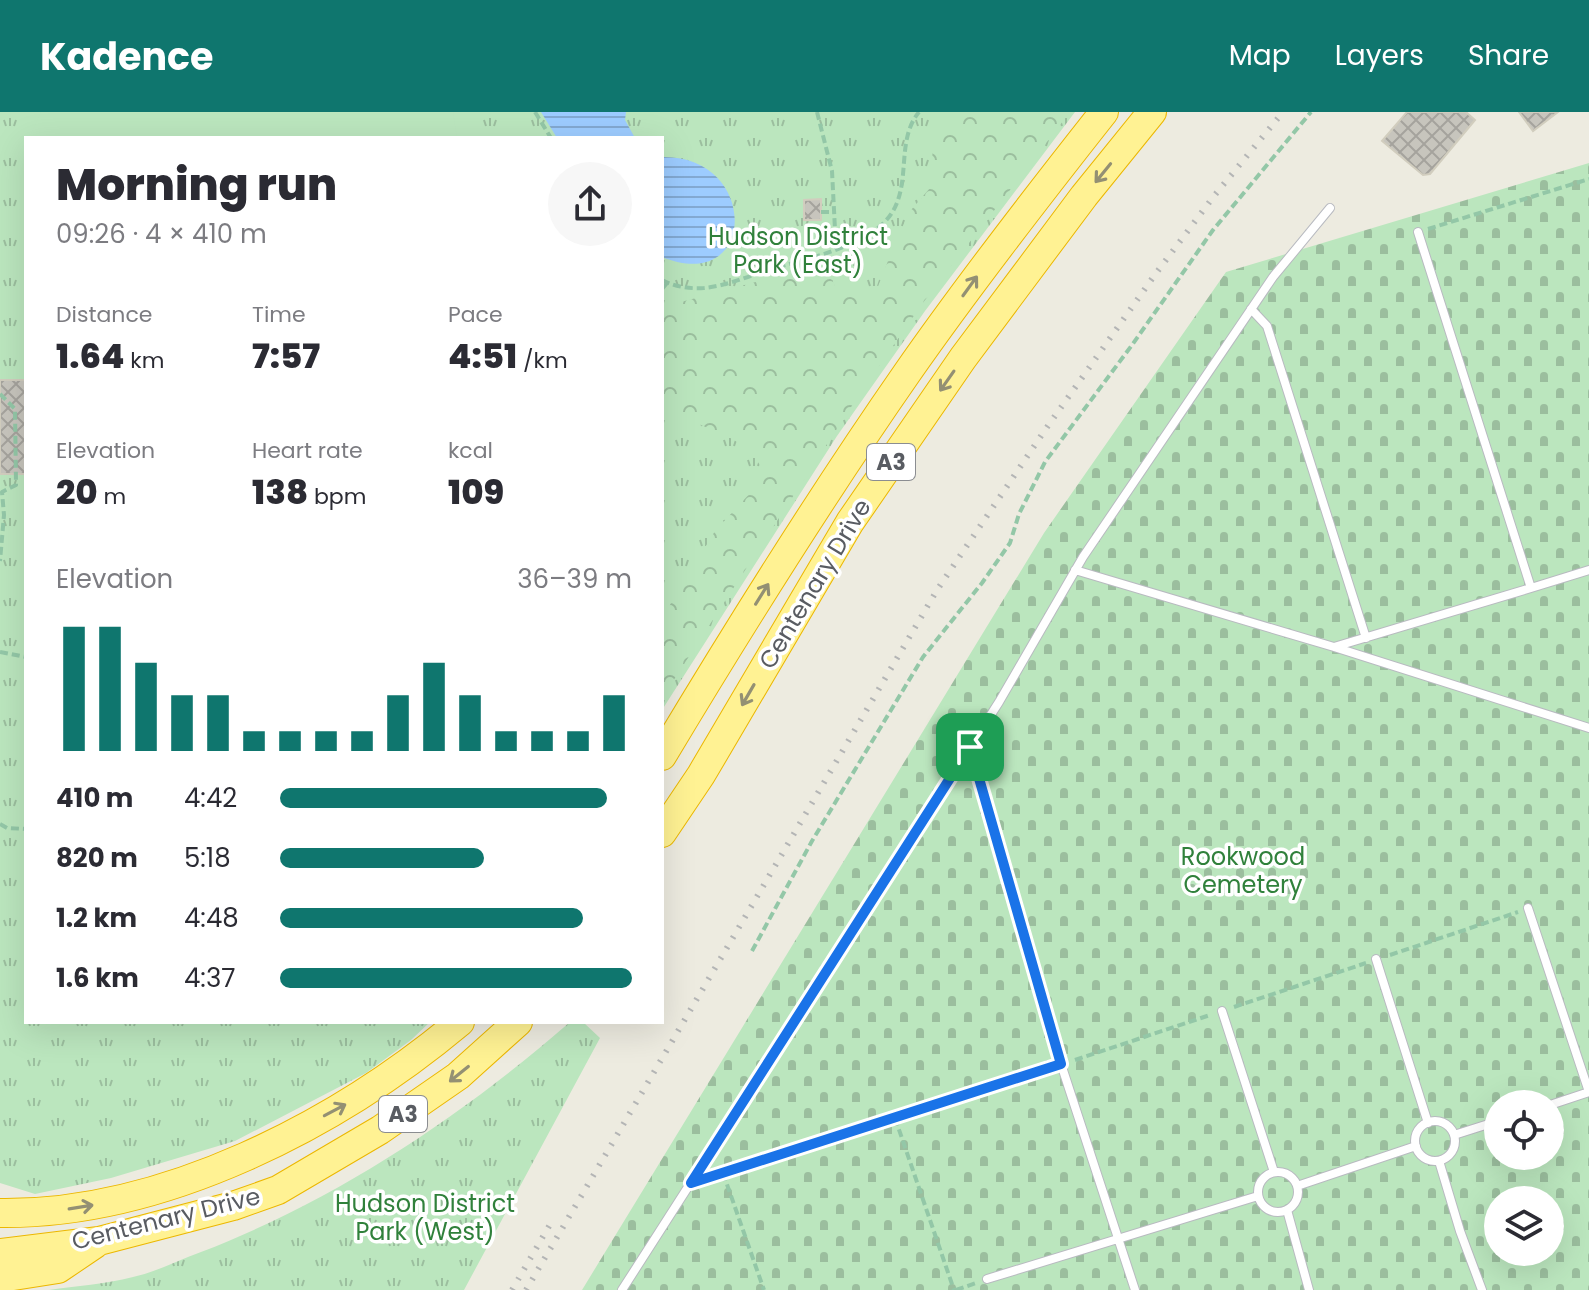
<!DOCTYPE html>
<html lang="en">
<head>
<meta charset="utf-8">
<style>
	:root { --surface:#fff; --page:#f7f7f7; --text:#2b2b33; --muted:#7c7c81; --accent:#0f766e }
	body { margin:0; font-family:Poppins,sans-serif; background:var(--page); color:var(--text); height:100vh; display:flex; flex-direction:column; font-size:30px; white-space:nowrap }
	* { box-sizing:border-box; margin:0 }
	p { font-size:26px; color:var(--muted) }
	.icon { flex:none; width:44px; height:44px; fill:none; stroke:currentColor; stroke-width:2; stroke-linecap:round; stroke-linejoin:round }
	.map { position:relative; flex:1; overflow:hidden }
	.panel { position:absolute; left:24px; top:24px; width:640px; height:888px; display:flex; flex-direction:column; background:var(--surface); border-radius:0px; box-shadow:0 8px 32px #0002 }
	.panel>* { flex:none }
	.buttons { position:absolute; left:1484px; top:978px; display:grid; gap:16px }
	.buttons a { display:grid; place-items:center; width:80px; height:80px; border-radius:50%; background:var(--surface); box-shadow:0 8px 32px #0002; font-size:40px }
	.pin { position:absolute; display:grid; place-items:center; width:68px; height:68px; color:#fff; margin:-34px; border-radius:16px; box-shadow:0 4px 12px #0006 }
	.round { display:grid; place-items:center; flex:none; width:84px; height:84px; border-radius:42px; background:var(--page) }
	.headline { display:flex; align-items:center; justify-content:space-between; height:136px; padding:0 32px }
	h1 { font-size:44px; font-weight:800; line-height:60px }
	.metrics { display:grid; grid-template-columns:repeat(3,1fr); gap:12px; height:136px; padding:8px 32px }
	.metrics div { display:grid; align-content:center }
	.metrics b { font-size:34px; font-weight:800 }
	.metrics small { font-size:22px; font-weight:400 }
	.metrics p { font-size:22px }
	.chart { height:224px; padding:16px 32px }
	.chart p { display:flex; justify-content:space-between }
	.chart svg { width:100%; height:144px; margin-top:8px; stroke:var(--accent); stroke-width:6 }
	ul { padding:0 32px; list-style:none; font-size:26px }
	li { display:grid; grid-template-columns:128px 96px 1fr; align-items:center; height:60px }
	li i { height:20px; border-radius:10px; background:var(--accent) }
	header { display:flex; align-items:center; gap:48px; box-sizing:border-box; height:112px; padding:0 40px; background:var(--accent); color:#fff }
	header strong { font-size:38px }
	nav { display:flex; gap:44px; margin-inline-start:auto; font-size:28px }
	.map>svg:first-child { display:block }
	.grass { fill:url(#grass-tufts) }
	.forest { fill:url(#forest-crowns) }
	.cemetery { fill:url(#cemetery-stones); fill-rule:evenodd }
	.pitch { fill:#bbe6be }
	.water { fill:url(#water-rules) }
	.building { fill:url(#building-cross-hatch); stroke:#d1cdbe; stroke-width:2 }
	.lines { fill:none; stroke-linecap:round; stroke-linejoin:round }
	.service-casing { stroke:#b8bac0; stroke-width:10 }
	.trunk-casing { stroke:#ecb700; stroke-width:30 }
	.path { stroke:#93c7a7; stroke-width:4; stroke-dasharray:8 4; stroke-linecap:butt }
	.service { stroke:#fff; stroke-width:8 }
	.trunk { stroke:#fff293; stroke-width:28 }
	.rail { stroke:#b4b5b5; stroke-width:6; stroke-dasharray:2 10; stroke-linecap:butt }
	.oneway { stroke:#939073 }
	.route-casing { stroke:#fff; stroke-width:16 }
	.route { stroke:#1a73e8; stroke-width:10 }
	.labels { text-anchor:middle; stroke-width:7; stroke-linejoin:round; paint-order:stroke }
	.shield { fill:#fff; stroke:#8b8d91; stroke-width:2 }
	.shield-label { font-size:22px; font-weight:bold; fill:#595c62 }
	.park-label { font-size:24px; fill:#30813b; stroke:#fff }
	.street-label { font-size:24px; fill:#595c62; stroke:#fff }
</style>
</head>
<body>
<header>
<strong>Kadence</strong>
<nav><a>Map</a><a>Layers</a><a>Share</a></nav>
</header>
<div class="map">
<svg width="1589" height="1178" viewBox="0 0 1589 1178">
	<defs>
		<pattern id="grass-tufts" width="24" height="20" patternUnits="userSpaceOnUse" patternTransform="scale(2)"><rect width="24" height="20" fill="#bbe6be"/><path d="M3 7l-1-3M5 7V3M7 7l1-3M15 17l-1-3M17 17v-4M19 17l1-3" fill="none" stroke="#9bbe9e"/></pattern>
		<pattern id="forest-crowns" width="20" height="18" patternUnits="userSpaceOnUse" patternTransform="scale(2)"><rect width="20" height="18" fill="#bbe6be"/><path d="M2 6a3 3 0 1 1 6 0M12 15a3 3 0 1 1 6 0" fill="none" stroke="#9bbe9e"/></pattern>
		<pattern id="cemetery-stones" width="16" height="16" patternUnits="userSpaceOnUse" patternTransform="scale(2)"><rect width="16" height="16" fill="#bbe6be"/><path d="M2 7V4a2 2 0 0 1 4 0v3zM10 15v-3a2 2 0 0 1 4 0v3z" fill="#9bbe9e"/></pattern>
		<pattern id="water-rules" width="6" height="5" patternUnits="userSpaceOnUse" patternTransform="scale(2)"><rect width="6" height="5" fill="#9dccff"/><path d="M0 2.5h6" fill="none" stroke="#83a9d2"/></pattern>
		<pattern id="building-cross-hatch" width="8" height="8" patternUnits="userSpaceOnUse" patternTransform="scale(2)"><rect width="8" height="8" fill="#c7c5bd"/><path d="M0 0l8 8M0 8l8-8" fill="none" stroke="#a5a39d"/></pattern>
	</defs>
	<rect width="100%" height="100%" fill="#edebe0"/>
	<path class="grass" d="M0 0H1075L925 199 837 324 662 598V26H26V910H430L411 928 366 961 235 1029 111 1066 35 1082 0 1071Z
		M570 910H583L600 926 464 1178H49C76 1174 105 1172 133 1165 156 1160 179 1148 201 1140 336 1088 461 1005 570 910Z"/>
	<path class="forest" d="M958 0H1070L922 192 855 289 662 586V506L715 419 754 377 761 355C744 323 710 321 682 303 675 298 669 291 662 286V206L681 190 811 155 826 158 839 181 861 188 877 177 897 126 911 98 930 76 933 34Z"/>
	<path class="cemetery" d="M1589 51V1178H582L1044 421 1226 160ZM1498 992H1550V1044H1498ZM1498 1088H1550V1140H1498Z"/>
	<path class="pitch" d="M41 0H453L457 26H29Z
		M26 34V136C16 101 19 69 26 34Z"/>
	<path class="water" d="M541 0H626L625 8 635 26H557Z
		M662 45C760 43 758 184 662 145Z"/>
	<path class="building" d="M1407 0H1466L1475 8 1430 62 1423 63 1382 29Z
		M1519 0H1558L1533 19Z
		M821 87V108H804V88Z
		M0 268H26V362H0Z"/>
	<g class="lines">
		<defs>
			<path id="service" d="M1251 197 1267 214 1366 526
				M1075 458 1334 535 1531 476 1418 120
				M1531 476 1589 458
				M1334 535 1589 616
				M970 635 1061 952 1135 1178
				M1528 796 1589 980 1550 993
				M1376 847 1428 1011
				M1222 899 1274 1060
				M1415 1029a20 20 0 1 1 40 0a20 20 0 1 1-40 0Z
				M1454 1023 1498 1009
				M1439 1049 1460 1119 1482 1178
				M1258 1080a20 20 0 1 1 40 0a20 20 0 1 1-40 0Z
				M1297 1074 1416 1034
				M1287 1098 1309 1178
				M987 1167 1258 1084
				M622 1178 999 590 1083 445 1273 165 1330 96"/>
			<path id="trunk" d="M662 644C740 514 820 386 907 261 969 172 1036 86 1104 0
				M662 721 701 663 850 410 963 246 1084 84 1152 0
				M0 1101C163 1103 337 1013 460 910
				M0 1141 99 1129 233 1094 278 1078 380 1018 458 964 518 910
				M0 1166 58 1157 95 1132"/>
		</defs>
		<use href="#service" class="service-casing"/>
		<use href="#trunk" class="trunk-casing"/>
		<path class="path" d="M535 0 551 26
			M817 0 832 59 836 137
			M821 100H834
			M1428 117 1589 67
			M662 168C675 175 690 177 704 176 725 174 747 165 768 158 805 147 873 134 893 99 911 68 896 28 919 0
			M662 177 667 171
			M0 282 15 297 16 373 2 380 4 403 0 449
			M0 540 26 545
			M0 712 7 716 26 717
			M752 839 812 729 923 545 982 471 1010 431 1019 402 1045 350 1132 233 1213 118 1311 0
			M1390 843 1518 800
			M1234 895 1366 851
			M1075 948 1210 903
			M895 1006 954 1178
			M723 1061 764 1178
			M713 1064 1051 955
			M956 1178 976 1171"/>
		<use href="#service" class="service"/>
		<use href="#trunk" class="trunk"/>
		<path class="rail" d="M512 1178 552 1109
			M526 1178 937 478 1045 318 1154 164 1214 84 1283 0"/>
	</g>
	<defs><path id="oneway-shaft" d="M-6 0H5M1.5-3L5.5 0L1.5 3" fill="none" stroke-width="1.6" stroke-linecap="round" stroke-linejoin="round" transform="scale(2)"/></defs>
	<g class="oneway">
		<use href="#oneway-shaft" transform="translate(1103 61) rotate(129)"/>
		<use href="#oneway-shaft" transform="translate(970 174) rotate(-54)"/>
		<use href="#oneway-shaft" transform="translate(947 269) rotate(125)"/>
		<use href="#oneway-shaft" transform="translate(762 482) rotate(-58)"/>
		<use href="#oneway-shaft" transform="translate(748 583) rotate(120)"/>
		<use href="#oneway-shaft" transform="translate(459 962) rotate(141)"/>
		<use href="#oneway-shaft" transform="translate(335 998) rotate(-28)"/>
		<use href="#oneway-shaft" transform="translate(81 1095) rotate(-9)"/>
	</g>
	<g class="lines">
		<defs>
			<path id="route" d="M970 635 1061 952 691 1071Z"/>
		</defs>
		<use href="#route" class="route-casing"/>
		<use href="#route" class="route"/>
	</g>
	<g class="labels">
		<g class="shield">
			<rect x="867" y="332" width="48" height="36" rx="6"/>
			<rect x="379" y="984" width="48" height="36" rx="6"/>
		</g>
		<g class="shield-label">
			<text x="891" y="358">A3</text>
			<text x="403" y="1010">A3</text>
		</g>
		<g class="park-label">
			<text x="798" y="133">Hudson District<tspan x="798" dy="28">Park (East)</tspan></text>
			<text x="1243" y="753">Rookwood<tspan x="1243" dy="28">Cemetery</tspan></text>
			<text x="425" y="1100">Hudson District<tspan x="425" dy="28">Park (West)</tspan></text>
		</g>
		<g class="street-label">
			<text transform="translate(815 472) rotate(-59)" y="8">Centenary Drive</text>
			<text transform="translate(166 1107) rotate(-14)" y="8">Centenary Drive</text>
		</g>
	</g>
</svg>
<div class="buttons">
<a><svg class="icon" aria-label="locate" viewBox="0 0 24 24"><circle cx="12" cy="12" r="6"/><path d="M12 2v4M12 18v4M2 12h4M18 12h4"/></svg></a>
<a><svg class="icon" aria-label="layers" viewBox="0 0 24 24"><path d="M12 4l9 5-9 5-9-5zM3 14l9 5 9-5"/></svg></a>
</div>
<div class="pin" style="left:970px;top:635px;background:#1e9e55"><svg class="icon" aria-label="arrive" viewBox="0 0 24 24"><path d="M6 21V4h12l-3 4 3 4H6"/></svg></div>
<section class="panel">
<div class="headline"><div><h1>Morning run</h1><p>09:26 · 4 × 410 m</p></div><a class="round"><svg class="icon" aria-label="share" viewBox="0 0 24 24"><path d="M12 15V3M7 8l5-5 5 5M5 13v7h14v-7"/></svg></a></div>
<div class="metrics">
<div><p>Distance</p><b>1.64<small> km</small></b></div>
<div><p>Time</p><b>7:57</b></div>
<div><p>Pace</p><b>4:51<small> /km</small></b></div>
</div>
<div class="metrics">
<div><p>Elevation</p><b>20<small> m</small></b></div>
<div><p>Heart rate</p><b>138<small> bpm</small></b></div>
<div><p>kcal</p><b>109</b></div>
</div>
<div class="chart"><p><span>Elevation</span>36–39 m</p>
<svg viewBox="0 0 160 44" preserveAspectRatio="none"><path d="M5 44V6M15 44V6M25 44V17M35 44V27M45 44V27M55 44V38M65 44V38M75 44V38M85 44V38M95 44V27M105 44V17M115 44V27M125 44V38M135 44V38M145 44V38M155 44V27"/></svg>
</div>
<ul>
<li><b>410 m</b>4:42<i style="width:93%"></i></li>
<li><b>820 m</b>5:18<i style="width:58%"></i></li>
<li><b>1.2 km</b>4:48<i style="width:86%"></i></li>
<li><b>1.6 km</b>4:37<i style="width:100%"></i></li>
</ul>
</section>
</div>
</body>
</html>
